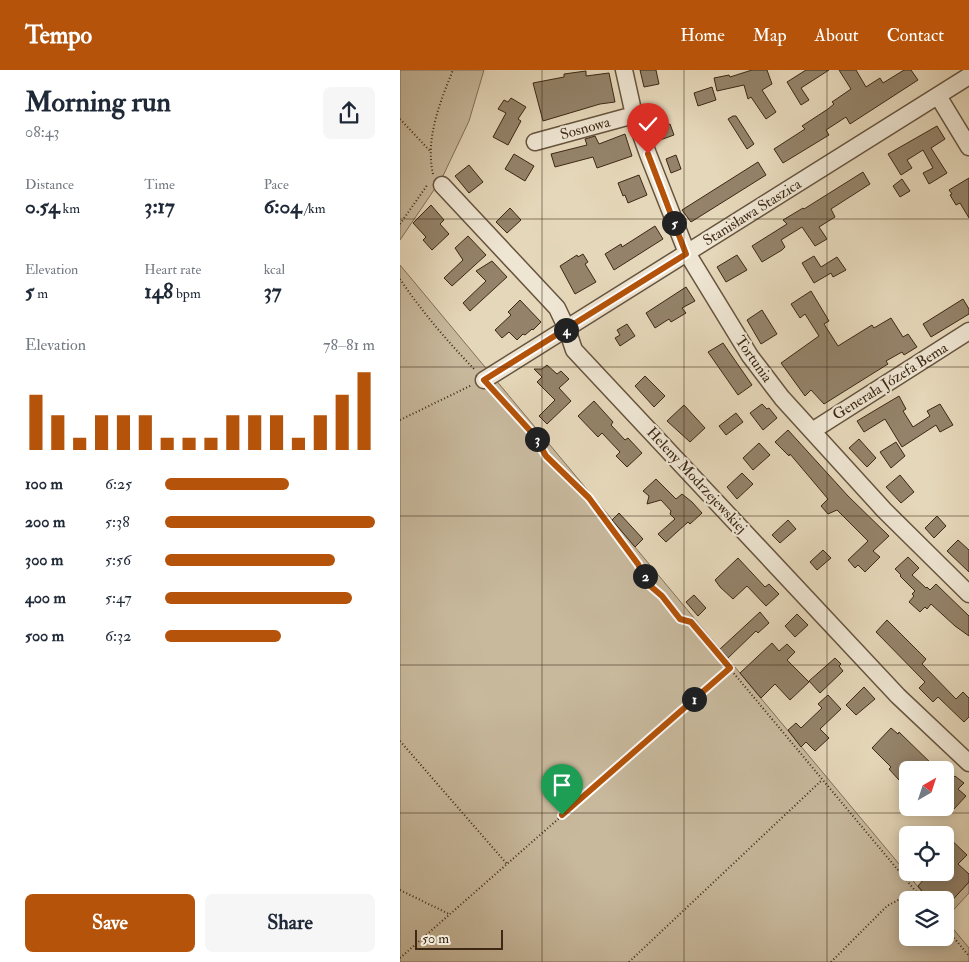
<!DOCTYPE html>
<html lang="en">
<head>
<meta charset="utf-8">
<style>
	:root { --surface:#fff; --page:#f6f6f7; --text:#1f2937; --muted:#747a83; --accent:#b45309 }
	body { margin:0; font-family:"IM FELL Double Pica",serif; background:var(--page); color:var(--text); height:100vh; display:flex; flex-direction:column; font-size:19px; white-space:nowrap }
	* { box-sizing:border-box; margin:0 }
	p { font-size:16px; color:var(--muted) }
	.icon { flex:none; width:28px; height:28px; fill:none; stroke:currentColor; stroke-width:2; stroke-linecap:round; stroke-linejoin:round }
	.map { position:relative; flex:1; overflow:hidden }
	.details { display:flex; flex-direction:column; background:var(--surface); width:400px }
	.details>* { flex:none }
	.needle { width:32px; rotate:39deg }
	.tools { position:absolute; left:499px; top:691px; display:grid; gap:10px }
	.tools a { display:grid; place-items:center; width:55px; height:55px; border-radius:8px; background:var(--surface); box-shadow:0 2px 12px #0003; font-size:25px }
	.scale { position:absolute; left:15px; bottom:12px; width:88px; box-sizing:border-box; padding-left:5px; border:2px solid #3d2815; border-top:0; font-size:14px; line-height:18px; white-space:nowrap; color:#3d2815; -webkit-text-stroke:4px #eee5d2; paint-order:stroke }
	.pin { position:absolute; display:grid; place-items:center; width:42px; height:42px; color:#fff; margin:-51px -21px; border-radius:50% 50% 50% 0; rotate:-45deg; box-shadow:0 0 5px #0007 }
	.pin .icon { rotate:45deg }
	.km { position:absolute; width:25px; height:25px; margin:-12px; border-radius:50%; background:#222; color:#fff; font-size:14px; line-height:25px; text-align:center }
	.round { display:grid; place-items:center; flex:none; width:52px; height:52px; border-radius:8px; background:var(--page) }
	.headline { display:flex; align-items:center; justify-content:space-between; height:85px; padding:0 25px }
	h1 { font-size:28px; font-weight:700; line-height:38px }
	.figures { display:grid; grid-template-columns:repeat(3,1fr); gap:8px; height:85px; padding:5px 25px }
	.figures div { display:grid; align-content:center }
	.figures b { font-size:21px; font-weight:700 }
	.figures small { font-size:14px; font-weight:400 }
	.figures p { font-size:14px }
	.chart { height:140px; padding:10px 25px }
	.chart p { display:flex; justify-content:space-between }
	.chart svg { width:100%; height:90px; margin-top:5px; stroke:var(--accent); stroke-width:6 }
	.primary-button { display:flex; gap:10px; margin-top:auto; padding:10px 25px }
	.primary-button a { flex:1; height:58px; border-radius:8px; background:var(--accent); color:#fff; font-size:20px; font-weight:700; line-height:58px; text-align:center }
	.primary-button a+a { background:var(--page); color:var(--text) }
	ul { padding:0 25px; list-style:none; font-size:16px }
	li { display:grid; grid-template-columns:80px 60px 1fr; align-items:center; height:38px }
	li i { height:12px; border-radius:6px; background:var(--accent) }
	header { display:flex; align-items:center; gap:30px; box-sizing:border-box; height:70px; padding:0 25px; background:var(--accent); color:#fff }
	header strong { font-size:24px }
	nav { display:flex; gap:28px; margin-inline-start:auto; font-size:18px }
	main { display:flex; flex:1; min-height:0 }
	.map>svg:first-child { display:block }
	.green { fill:#c8b99d; stroke:#827059 }
	.building { fill:#94836a; stroke:#3d2815 }
	.lines { fill:none; stroke-linecap:round; stroke-linejoin:round }
	.minor-casing { stroke:#67543e; stroke-width:19 }
	.path { stroke:#3d2815; stroke-width:2; stroke-dasharray:1 2.5; stroke-linecap:butt }
	.minor { stroke:#eee5d2; stroke-width:16 }
	.route-casing { stroke:#fff; stroke-width:10 }
	.route { stroke:#b45309; stroke-width:6 }
	.grid { fill:none; stroke:#3d2815; stroke-width:1; stroke-opacity:0.55 }
	.labels { text-anchor:middle; stroke-width:4.5; stroke-linejoin:round; paint-order:stroke }
	.street-label { font-size:15px; fill:#3d2815; stroke:#eee5d2 }
</style>
</head>
<body>
<header>
<strong>Tempo</strong>
<nav><a>Home</a><a>Map</a><a>About</a><a>Contact</a></nav>
</header>
<main>
<section class="details">
<div class="headline"><div><h1>Morning run</h1><p>08:43</p></div><a class="round"><svg class="icon" aria-label="share" viewBox="0 0 24 24"><path d="M12 15V3M7 8l5-5 5 5M5 13v7h14v-7"/></svg></a></div>
<div class="figures">
<div><p>Distance</p><b>0.54<small> km</small></b></div>
<div><p>Time</p><b>3:17</b></div>
<div><p>Pace</p><b>6:04<small> /km</small></b></div>
</div>
<div class="figures">
<div><p>Elevation</p><b>5<small> m</small></b></div>
<div><p>Heart rate</p><b>148<small> bpm</small></b></div>
<div><p>kcal</p><b>37</b></div>
</div>
<div class="chart"><p><span>Elevation</span>78–81 m</p>
<svg viewBox="0 0 160 44" preserveAspectRatio="none"><path d="M5 44V17M15 44V27M25 44V38M35 44V27M45 44V27M55 44V27M65 44V38M75 44V38M85 44V38M95 44V27M105 44V27M115 44V27M125 44V38M135 44V27M145 44V17M155 44V6"/></svg>
</div>
<ul>
<li><b>100 m</b>6:25<i style="width:59%"></i></li>
<li><b>200 m</b>5:38<i style="width:100%"></i></li>
<li><b>300 m</b>5:56<i style="width:81%"></i></li>
<li><b>400 m</b>5:47<i style="width:89%"></i></li>
<li><b>500 m</b>6:32<i style="width:55%"></i></li>
</ul>
<div class="primary-button"><a>Save</a><a>Share</a></div>
</section>
<div class="map">
<svg width="569" height="892" viewBox="0 0 569 892">
	<rect width="100%" height="100%" fill="#e5d7b9"/>
	<filter id="stains"><feTurbulence type="fractalNoise" baseFrequency=".004" numOctaves="4"/><feColorMatrix values="0 0 0 0 .2 0 0 0 0 .09 0 0 0 0 .02 0 0 0 .5 -.17"/></filter>
	<radialGradient id="worn" r=".72"><stop offset=".6" stop-color="#630" stop-opacity="0"/><stop offset="1" stop-color="#630" stop-opacity=".3"/></radialGradient>
	<path class="green" d="M0 0H84L69 51 42 108 0 170Z
		M0 195 529 830H508V868H545V838L569 812V823L545 849 569 878V892H0Z"/>
	<path class="building" d="M240 0H256L259 14 244 17Z
		M352 0H367L372 14 362 20 376 42 366 49 351 27 348 29 344 15 317 21 314 8 329 5 330 7Z
		M406 0H429L401 18 409 30 401 35 387 12Z
		M439 0H456L466 17 480 8 483 13 504 0H511L518 10 450 54 446 47 426 60 429 65 383 93 374 79 405 59 402 56 428 39 434 34 432 32 451 19Z
		M186 1V6L209 3 215 32 200 34 143 51 133 13 164 7V4Z
		M312 17 316 30 298 36 294 23Z
		M111 28 126 37 118 49 121 51 108 75 93 67 106 43 98 39 104 30 108 32Z
		M264 42 267 55 270 54 274 65 260 70 252 46Z
		M333 46H336L354 74 347 79 328 49Z
		M537 56 545 69 531 78 547 103 529 114 523 103 533 98 523 80 507 90 512 98 501 105 488 84Z
		M225 64 232 86 197 98 193 87 155 97 151 84 187 75 185 69 195 66 199 74Z
		M114 84 134 96 125 111 105 99Z
		M276 85 281 99 271 103 266 89Z
		M358 92 366 105 291 152 282 140Z
		M69 95 83 112 69 123 55 106Z
		M463 102 470 114 431 139 435 147 419 157 427 169 415 176 402 157 381 170 385 177 382 180 362 192 352 176 387 154 383 150 403 138 404 139Z
		M239 105 247 125 228 133 225 125 223 126 218 113Z
		M569 108V148L560 133 556 135 550 125 552 124 549 120Z
		M502 109 510 121 500 127 493 116Z
		M31 135 44 150 40 154 49 164 32 180 23 170 26 167 13 153Z
		M110 138 121 150 107 163 96 152Z
		M255 156 263 169 214 200 205 184 221 174 222 177Z
		M68 166 86 185 52 216 44 208 63 190 55 178Z
		M183 184 188 192 185 194 196 212 175 224 160 196 177 185 178 187Z
		M337 185 347 200 326 212 317 197Z
		M414 186 421 197 437 187 446 200 433 207 431 203 414 213 402 193Z
		M92 191 107 207 70 241 63 233 86 211 76 201Z
		M286 217 295 231 282 238 286 243 271 252 269 249 255 258 246 243Z
		M411 221 429 251 424 254 438 276 472 255 474 258 491 248 503 267 508 264 517 277 504 285 502 282 486 291 488 294 424 334 411 320 405 326 381 293 419 266 405 244 400 248 391 234Z
		M563 229 569 239V244L531 267 523 254Z
		M120 230 141 252 133 260 132 259 125 265 123 264 117 270 109 262 102 268 95 260 111 245 108 242Z
		M362 240 377 264 361 274 347 250Z
		M227 254 235 266 220 276 215 268 220 265 217 260Z
		M323 273 352 315 338 325 308 282Z
		M147 295 157 304 161 301 169 309 159 318 171 331 147 354 139 346 155 330 137 312 142 307 134 299H142Z
		M245 306 265 326 254 337 235 316Z
		M499 326 506 339 503 341 513 357 530 346 527 341 540 334 553 355 540 362 536 355 502 377 485 349 464 362 457 351Z
		M194 331 213 352 211 355 225 370 228 368 242 383 227 397 216 386 220 382 202 363 198 367 178 346Z
		M362 334 367 339 369 338 377 348 363 360 350 343Z
		M284 335 305 358 290 372 267 351Z
		M336 343 343 352 326 365 319 356Z
		M388 360 448 426 489 466 473 481 480 487 465 502 458 495 455 498 448 490 468 471 437 440 428 444 421 436 428 429 390 384 389 386 375 372Z
		M459 369 476 388 467 397 449 378Z
		M496 372 505 386 491 398 480 382Z
		M359 373 370 385 353 400 343 388Z
		M342 403 353 414 337 429 327 417Z
		M500 405 514 422 501 433 486 417Z
		M256 409 276 429 282 424 292 432 302 443 290 454 288 452 266 472 258 464 275 449 270 444 271 441 261 430 247 434 249 426 243 421Z
		M219 443 243 469 235 477 212 450Z
		M537 446 546 456 534 468 525 458Z
		M388 450 396 459 380 473 372 465Z
		M558 470 569 480V502L547 481Z
		M423 480 431 488 417 500 410 492Z
		M508 487 519 498 512 505 526 518 527 517 530 520 536 514 569 546V566L555 556 531 534 527 539 525 537 520 542 509 532 514 526 512 524 515 521 500 506 501 505 495 499Z
		M338 488 365 517 369 514 379 524 366 536 347 516 333 529 320 517 315 510Z
		M294 525 306 538 298 546 286 532Z
		M360 542 369 553 358 563 356 561 328 588 320 579Z
		M397 544 408 555 395 567 385 556Z
		M487 550 526 589 522 594 556 629 563 622 569 628V647L564 652 538 627 533 632 519 618 525 612 476 562Z
		M372 573 379 581 387 574 395 582 387 590 409 612 390 630 375 614 361 628 340 603Z
		M435 588 441 594 439 596 443 601 420 623 409 611Z
		M464 617 475 629 456 645 446 635Z
		M428 625 441 639 420 659 429 668 415 681 406 672 401 677 388 660 396 653 401 658 422 638 418 634Z
		M491 658 498 664 499 662 538 700H508L499 710 489 699 491 697 472 678Z
		M545 706 550 711 555 706 564 713 558 719 566 726 554 739 545 731Z
		M545 764 567 785 558 794 569 804V812L545 838V830H529L518 816 530 802H545Z"/>
	<g class="lines">
		<defs>
			<path id="minor" d="M224 0 234 45 248 84 287 183 350 286 382 328 412 361 484 440 569 524
				M538 26 569 77
				M135 72 234 45
				M42 115 157 238 167 259 174 280 498 626 569 693
				M84 310 569 6
				M412 361 569 261"/>
		</defs>
		<use href="#minor" class="minor-casing"/>
		<path class="path" d="M0 49 31 82
			M33 104C25 69 40 32 53 0
			M0 154 28 114
			M0 209C22 242 48 272 75 300
			M94 320 134 365 146 386 189 428 238 495 248 514 262 526 281 549 291 552 523 830
			M0 350 72 315
			M0 671 107 794
			M0 820 49 844
			M545 857 569 886
			M0 888 330 598
			M229 892 422 710
			M431 892 487 836 502 828 518 824"/>
		<use href="#minor" class="minor"/>
	</g>
	<g class="lines">
		<defs>
			<path id="route" d="M162 745 330 598 291 552 280 549 262 526 248 514 238 494 189 428 146 386 134 365 84 310 286 184 248 84"/>
		</defs>
		<use href="#route" class="route-casing"/>
		<use href="#route" class="route"/>
	</g>
	<path class="grid" d="M142 0V892M284 0V892M427 0V892M0 149H569M0 297H569M0 446H569M0 595H569M0 743H569"/>
	<g class="labels">
		<g class="street-label">
			<text transform="translate(185 58) rotate(-15)" y="5">Sosnowa</text>
			<text transform="translate(352 142) rotate(-32)" y="5">Stanisława Staszica</text>
			<text transform="translate(354 289) rotate(55)" y="5">Tortunia</text>
			<text transform="translate(490 311) rotate(-32)" y="5">Generała Józefa Bema</text>
			<text transform="translate(297 410) rotate(47)" y="5">Heleny Modrzejewskiej</text>
		</g>
	</g>
	<rect width="100%" height="100%" filter="url(#stains)"/>
	<rect width="100%" height="100%" fill="url(#worn)"/>
</svg>
<div class="tools">
<a><svg class="needle" viewBox="-14 -14 28 28"><path d="M0-13l5 13h-10z" fill="#e53935"/><path d="M0 13l5-13h-10z" fill="#747a83"/></svg></a>
<a><svg class="icon" aria-label="locate" viewBox="0 0 24 24"><circle cx="12" cy="12" r="6"/><path d="M12 2v4M12 18v4M2 12h4M18 12h4"/></svg></a>
<a><svg class="icon" aria-label="layers" viewBox="0 0 24 24"><path d="M12 4l9 5-9 5-9-5zM3 14l9 5 9-5"/></svg></a>
</div>
<div class="scale">50 m</div>
<div class="pin" style="left:162px;top:745px;background:#1e9e55"><svg class="icon" aria-label="arrive" viewBox="0 0 24 24"><path d="M6 21V4h12l-3 4 3 4H6"/></svg></div>
<div class="pin" style="left:248px;top:84px;background:#d93025"><svg class="icon" aria-label="check" viewBox="0 0 24 24"><path d="M5 12l5 5 9-10"/></svg></div>
<b class="km" style="left:294px;top:629px">1</b>
<b class="km" style="left:245px;top:506px">2</b>
<b class="km" style="left:137px;top:369px">3</b>
<b class="km" style="left:166px;top:260px">4</b>
<b class="km" style="left:274px;top:153px">5</b>
</div>
</main>
</body>
</html>
